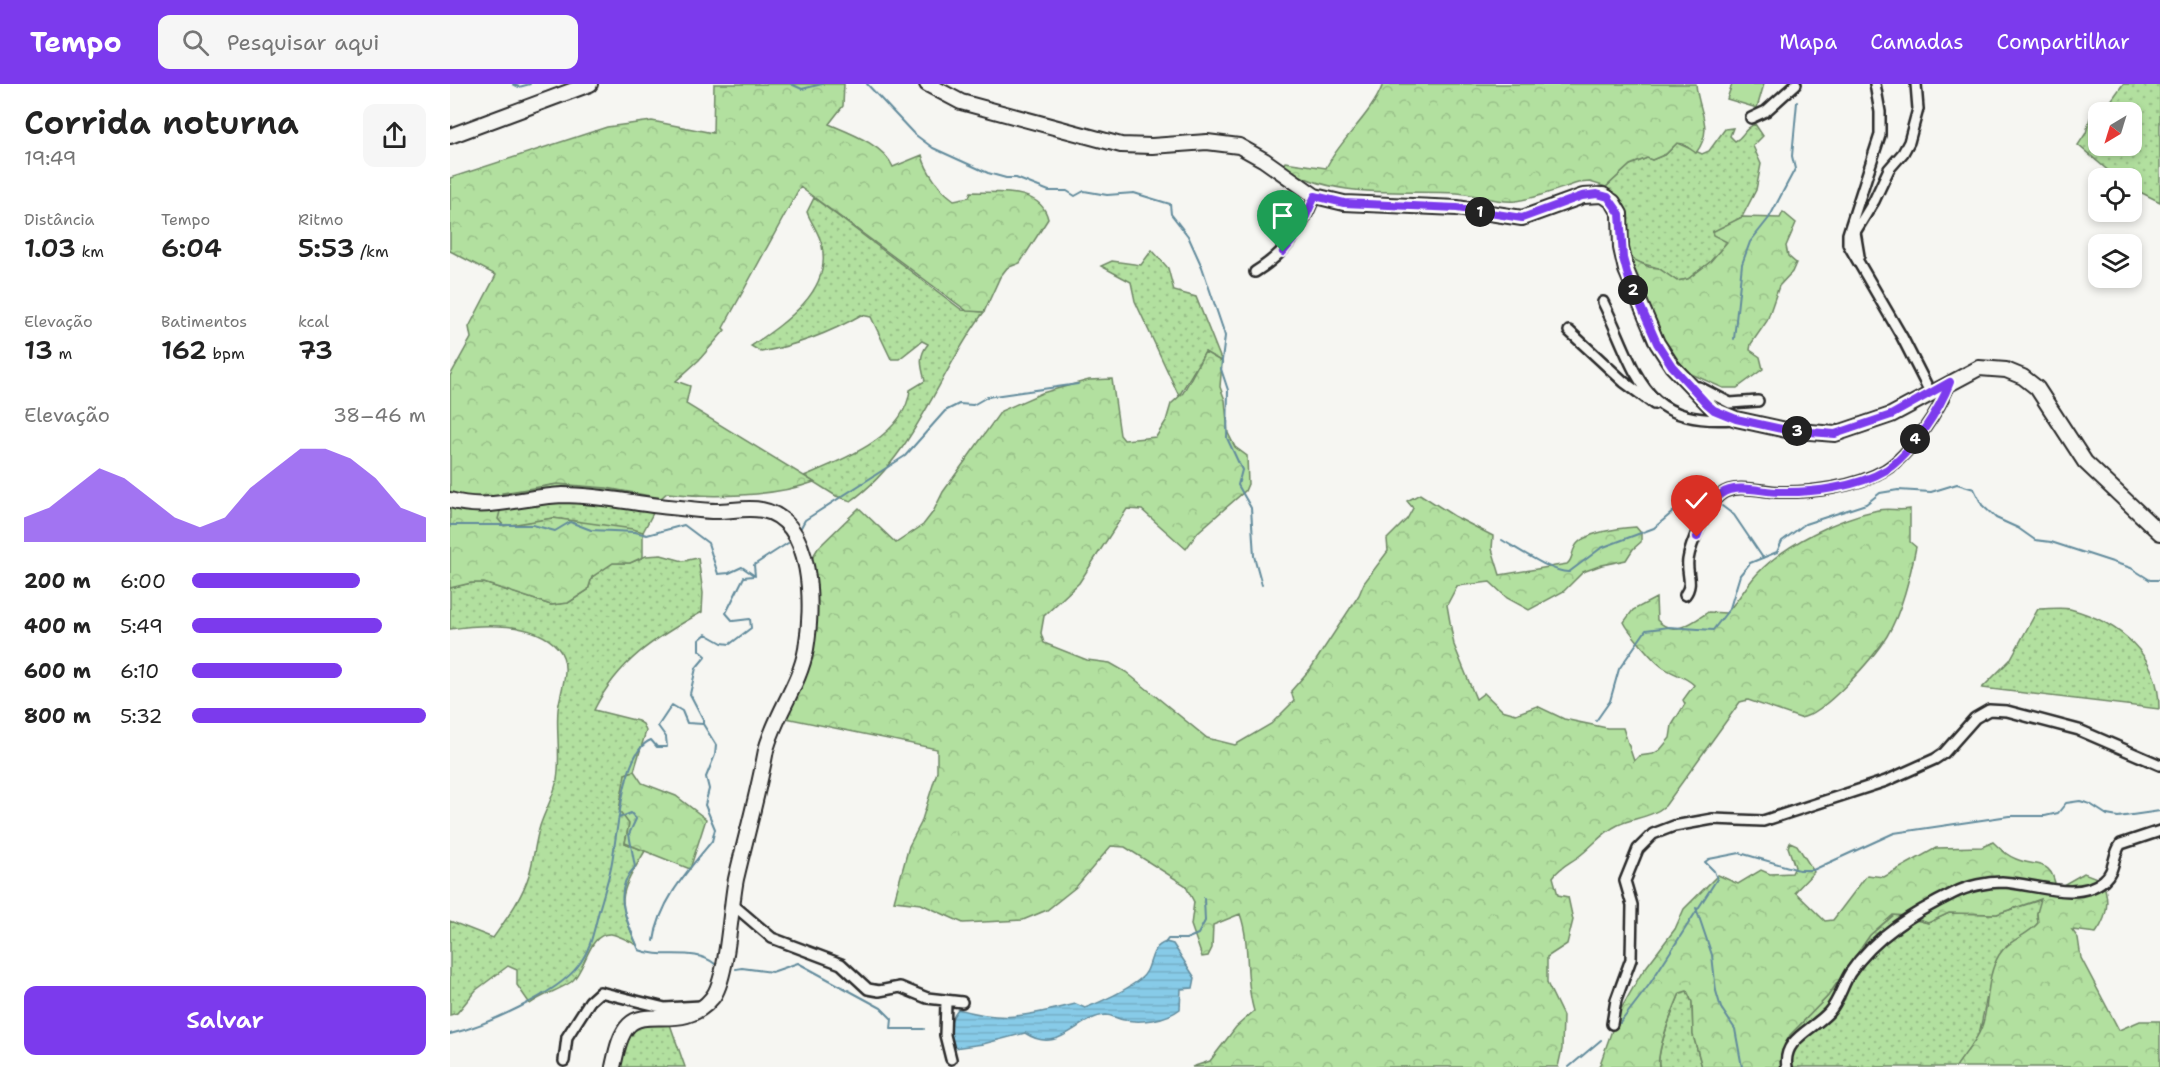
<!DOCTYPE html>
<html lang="pt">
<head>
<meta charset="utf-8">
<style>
	:root { --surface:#fff; --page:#f6f6f6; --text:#222; --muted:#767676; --accent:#7c3aed }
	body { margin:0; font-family:"Shantell Sans",sans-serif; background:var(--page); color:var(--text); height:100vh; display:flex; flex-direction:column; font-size:22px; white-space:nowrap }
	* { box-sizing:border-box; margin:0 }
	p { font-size:20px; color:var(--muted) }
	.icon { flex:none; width:33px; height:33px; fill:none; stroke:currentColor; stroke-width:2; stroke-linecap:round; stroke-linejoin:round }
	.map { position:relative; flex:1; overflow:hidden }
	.drawer { display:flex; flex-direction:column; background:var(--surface); width:450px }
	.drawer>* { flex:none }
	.needle { width:39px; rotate:218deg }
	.fabs { position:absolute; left:1638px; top:18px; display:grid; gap:12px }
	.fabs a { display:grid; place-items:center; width:54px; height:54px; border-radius:12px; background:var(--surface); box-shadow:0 3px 9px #0003; font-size:30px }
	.pin { position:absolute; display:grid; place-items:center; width:51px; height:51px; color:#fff; margin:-62px -26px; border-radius:50% 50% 50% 0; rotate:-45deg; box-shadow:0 0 6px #0007 }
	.pin .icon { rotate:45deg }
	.km { position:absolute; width:30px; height:30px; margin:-15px; border-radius:50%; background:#222; color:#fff; font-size:16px; line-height:30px; text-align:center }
	.round { display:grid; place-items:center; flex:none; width:63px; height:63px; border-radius:12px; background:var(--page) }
	.overview { display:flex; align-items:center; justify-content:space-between; height:102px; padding:0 24px }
	h1 { font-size:33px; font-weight:600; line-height:45px }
	.stats { display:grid; grid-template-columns:repeat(3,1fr); gap:9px; height:102px; padding:6px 24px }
	.stats div { display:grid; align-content:center }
	.stats b { font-size:26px; font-weight:600 }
	.stats small { font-size:16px; font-weight:400 }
	.stats p { font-size:16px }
	.chart { height:168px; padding:12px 24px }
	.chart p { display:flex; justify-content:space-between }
	.chart svg { width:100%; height:108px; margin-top:6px; fill:var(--accent); opacity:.7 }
	.action { display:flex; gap:12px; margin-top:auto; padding:12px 24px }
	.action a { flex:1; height:69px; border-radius:12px; background:var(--accent); color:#fff; font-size:24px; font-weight:600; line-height:69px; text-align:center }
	ul { padding:0 24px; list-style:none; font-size:20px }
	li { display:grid; grid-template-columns:96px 72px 1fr; align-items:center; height:45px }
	li i { height:15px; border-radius:8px; background:var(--accent) }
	header { display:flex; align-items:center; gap:36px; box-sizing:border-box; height:84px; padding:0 30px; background:var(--accent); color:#fff }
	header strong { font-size:28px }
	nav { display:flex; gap:33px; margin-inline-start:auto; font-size:21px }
	.search { width:420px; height:54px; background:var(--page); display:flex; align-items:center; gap:15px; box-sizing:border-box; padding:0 21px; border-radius:12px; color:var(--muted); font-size:22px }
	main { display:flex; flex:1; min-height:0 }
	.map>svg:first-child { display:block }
	.grass { fill:url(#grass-dots); stroke:#6e8665; stroke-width:1.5 }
	.forest { fill:url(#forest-crowns); stroke:#6e8665; stroke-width:1.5 }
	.pitch { fill:#b2e09f; stroke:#6e8665; stroke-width:1.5 }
	.water { fill:url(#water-rules); stroke:#628b9c; stroke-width:1.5 }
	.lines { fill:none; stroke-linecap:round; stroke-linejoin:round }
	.stream { stroke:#628b9c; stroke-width:2 }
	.street-casing { stroke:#2b2b2b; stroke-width:14 }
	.secondary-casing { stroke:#2b2b2b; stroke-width:18 }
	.street { stroke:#f6f6f2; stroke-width:9 }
	.secondary { stroke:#f6f6f2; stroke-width:14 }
	.route-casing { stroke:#fff; stroke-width:12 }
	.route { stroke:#7c3aed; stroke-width:8 }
</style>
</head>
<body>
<header>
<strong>Tempo</strong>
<div class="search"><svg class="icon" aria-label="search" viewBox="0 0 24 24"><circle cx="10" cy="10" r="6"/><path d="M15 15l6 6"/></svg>Pesquisar aqui</div>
<nav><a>Mapa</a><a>Camadas</a><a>Compartilhar</a></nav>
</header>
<main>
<section class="drawer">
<div class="overview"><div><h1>Corrida noturna</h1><p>19:49</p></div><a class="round"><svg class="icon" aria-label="share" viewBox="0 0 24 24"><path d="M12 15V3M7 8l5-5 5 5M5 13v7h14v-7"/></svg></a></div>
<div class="stats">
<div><p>Distância</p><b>1.03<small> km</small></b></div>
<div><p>Tempo</p><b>6:04</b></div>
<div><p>Ritmo</p><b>5:53<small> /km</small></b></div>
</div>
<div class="stats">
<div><p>Elevação</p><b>13<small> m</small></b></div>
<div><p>Batimentos</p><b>162<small> bpm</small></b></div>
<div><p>kcal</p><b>73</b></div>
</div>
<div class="chart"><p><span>Elevação</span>38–46 m</p>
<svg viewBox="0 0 160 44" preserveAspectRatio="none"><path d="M0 44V34L10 30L20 22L30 14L40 18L50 26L60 34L70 38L80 34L90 22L100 14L110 6L120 6L130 10L140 18L150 30L160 34V44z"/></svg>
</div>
<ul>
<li><b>200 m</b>6:00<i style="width:72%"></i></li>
<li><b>400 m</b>5:49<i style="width:81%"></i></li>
<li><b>600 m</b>6:10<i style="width:64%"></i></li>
<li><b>800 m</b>5:32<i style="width:100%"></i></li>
</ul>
<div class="action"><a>Salvar</a></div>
</section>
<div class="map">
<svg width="1710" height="983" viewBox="0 0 1710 983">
	<defs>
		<pattern id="grass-dots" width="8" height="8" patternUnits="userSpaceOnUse" patternTransform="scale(1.5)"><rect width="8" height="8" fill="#b2e09f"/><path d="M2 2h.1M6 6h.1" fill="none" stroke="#99c089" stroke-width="1.8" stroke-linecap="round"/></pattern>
		<pattern id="forest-crowns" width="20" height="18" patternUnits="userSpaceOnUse" patternTransform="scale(1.5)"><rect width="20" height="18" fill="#b2e09f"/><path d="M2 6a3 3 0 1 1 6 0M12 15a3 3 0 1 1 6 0" fill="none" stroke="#99c089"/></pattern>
		<pattern id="water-rules" width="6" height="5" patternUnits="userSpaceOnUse" patternTransform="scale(1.5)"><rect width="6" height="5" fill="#87cbe8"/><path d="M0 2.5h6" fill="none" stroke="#75aec7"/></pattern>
	</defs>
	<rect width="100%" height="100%" fill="#f6f6f2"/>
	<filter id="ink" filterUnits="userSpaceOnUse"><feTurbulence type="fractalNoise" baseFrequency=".0167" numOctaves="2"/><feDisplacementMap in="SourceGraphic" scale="12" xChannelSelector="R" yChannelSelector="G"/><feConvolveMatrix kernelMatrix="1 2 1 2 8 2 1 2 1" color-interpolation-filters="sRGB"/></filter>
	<g filter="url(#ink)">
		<path class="grass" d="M1673 0H1710V118L1682 104V94H1667L1628 61 1636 49 1640 34H1648V62H1682V28H1653Z
			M1305 40 1313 52 1303 62 1311 80 1306 106 1292 133 1278 141 1271 153 1277 158 1260 178 1238 195 1227 197 1208 184 1176 175 1168 120 1156 103 1180 81 1197 74 1202 76 1216 70 1227 59 1252 70 1259 67 1275 45 1283 44 1280 52 1285 57C1294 53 1293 45 1305 40Z
			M364 114 512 226 534 228C488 289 465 372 401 417L386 412 354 392C392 376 455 353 460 306L475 297C471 281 468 273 478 260L472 257 449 275H441L421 233 411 231C378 250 348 261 311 268L301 262C333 240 382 208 372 162 370 150 361 139 357 128Z
			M702 166 718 184 724 207 746 213 772 278 755 268 729 312 685 217 681 198 651 182 662 177 691 181Z
			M107 400 157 404 211 414 193 448 103 434 54 443 48 435 52 409Z
			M211 471 233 477 248 474 253 509 252 528C205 554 168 577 144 626L188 637 193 640 196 647 184 687 175 690 179 740 175 759 195 767C170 810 165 813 187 861 180 858 169 851 161 850 138 848 136 887 121 898 108 907 93 910 80 920L67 901V886L58 882 26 906 7 929 0 931V837L43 854C57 834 72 814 79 791 84 775 85 758 90 742 95 726 105 710 107 695 111 672 106 648 108 626 110 606 123 582 108 564 85 537 32 540 0 545V504L21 499H34L101 521 118 519 138 506 142 493 163 479H180L196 472Z
			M1588 525C1598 525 1611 523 1620 525 1668 538 1710 570 1709 625L1532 604 1560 576Z
			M1593 815 1587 829 1588 839 1581 847 1556 862 1537 912 1529 951 1506 983H1339L1334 976 1335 960 1340 951 1378 912 1420 851 1444 831 1478 839 1499 829 1547 830Z
			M1237 907 1242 918 1243 951 1252 983H1209C1206 966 1223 926 1230 909Z
			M196 926 216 929 235 983H157L182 932Z"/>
		<path class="forest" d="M264 0H394L393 22 379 40C400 49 434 61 443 83L472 71C476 88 490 106 504 116L519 113 521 108C547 109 591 103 598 135L570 179 557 184 550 193 534 228 517 227 350 103 273 244 275 246 249 276 226 297 240 302 236 320 364 398C323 413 260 414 217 409L211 414 157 404 107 400 52 409 53 416 48 435 54 442 103 434 183 445 193 448V473L180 479H163L142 493 138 506 118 519 101 521 34 499H21L0 504V292L21 254 19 243 46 191 0 167V94L157 43 202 37 263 49Z
			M933 0H1246C1248 28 1265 43 1246 69L1233 60 1227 59 1216 70 1202 76 1197 74 1180 81 1156 103 1140 98 1128 99C1108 105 1087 114 1066 117 1046 119 1026 110 1007 109 948 106 884 116 832 82L835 78 876 84C891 54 921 32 933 0Z
			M1333 128 1346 139 1336 162 1338 172 1346 179 1342 188 1329 202 1317 237 1301 260 1300 266 1310 273 1313 285 1287 304H1273L1230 285 1215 262 1176 175 1181 174 1199 183 1208 184 1227 197 1238 195 1260 178 1277 158 1263 151 1262 148 1292 133 1330 134Z
			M755 268 772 278 770 303 775 316 778 349 785 363 797 372 798 400 795 407 748 448 736 465 692 426 677 425 629 499 594 532 591 549 594 559 637 576 660 579 676 588 757 654 785 661 821 640 844 617 841 607 861 584 909 511 914 499 938 467 937 455 957 435 963 424 957 417 970 410 1004 432 1043 452 1042 465 1050 491 1117 480C1123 475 1121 470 1125 463 1132 448 1171 444 1186 443L1191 449V458L1183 465 1176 476 1152 481 1133 488 1114 507 1079 526 1057 514 1040 498 1007 502 997 521 1004 561 1026 615 1034 609 1052 626 1066 630 1087 622 1114 635 1157 644H1173L1184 677 1189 672 1203 670 1210 666 1220 654 1222 641 1235 620 1233 616 1244 601C1236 592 1221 590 1211 582 1202 575 1178 547 1174 538L1183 526 1206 514 1207 536C1224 554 1243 538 1258 528L1276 529C1288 517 1296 502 1307 490 1335 460 1389 434 1428 426 1438 424 1450 427 1460 425V458L1466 463C1460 492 1452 527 1437 552 1424 573 1374 631 1350 634L1298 616 1290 618 1215 722C1202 733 1183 734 1168 741 1151 749 1142 763 1128 773 1118 780 1110 783 1103 793L1108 811 1118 813 1123 836 1117 860 1097 873V899L1113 932 1112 965 1108 983H742L760 977 786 943 804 927C794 895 801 861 790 830L763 841 762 864 758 872 752 873 741 841 744 818 735 801 675 763 661 762 626 803 597 826 573 836 513 839 471 820 444 817 459 762 471 739 487 688V665L326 632 352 567 361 476 368 464 409 424 446 459 473 441 483 428 493 408 551 327 592 309 639 296 662 295 670 351 674 356 706 353 716 337 721 320 733 309Z
			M184 687 192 699 226 712 256 735 240 785 175 759 179 740 169 726 175 690Z
			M1340 758 1347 761 1364 788 1345 808 1375 837 1383 836 1417 791 1434 793 1486 764 1532 763 1543 758C1549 764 1557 772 1566 775 1587 784 1602 774 1606 805L1634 789 1652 796C1660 815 1658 833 1646 849L1622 846 1628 854 1631 874 1669 946 1690 937H1710V983H1506C1516 967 1530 954 1534 935 1539 914 1537 891 1549 871 1558 856 1577 852 1588 839L1587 829 1591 815 1547 830 1499 829 1478 839 1458 832 1443 831 1420 851 1378 912 1340 951 1335 960 1334 976 1339 983H1252L1243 951 1242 918 1237 907 1230 909C1223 926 1206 966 1209 983H1149L1167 932 1191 890 1225 845 1234 825 1268 791 1288 800 1311 786 1320 790 1342 789 1345 783 1338 763Z"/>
		<path class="pitch" d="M1282 0H1314L1307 24 1277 15Z"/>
		<path class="water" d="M716 858 723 860 745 894 743 904 731 905 730 925C716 936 693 939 674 936 668 935 661 931 656 931 626 933 610 972 575 949L533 960 504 964C497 949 498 938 508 925 557 939 579 931 626 920L635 924C651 918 677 906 690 895 704 885 697 864 716 858Z"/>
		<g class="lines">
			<path class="stream" d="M63 0 69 3 80 0
				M341 0 352 5 372 0
				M417 0 463 49 483 64 538 89 556 94H566L599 107H617L625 112 634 107 657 111 684 109 720 120 721 130 738 152 752 183 773 245 775 252 771 285 778 306 777 354 792 386 788 401 801 424 804 472 812 501
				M1284 255 1292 180 1300 158 1319 134 1345 85 1342 72 1347 18
				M1272 422 1284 431 1313 474
				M0 441H83L105 447 120 438 141 446 185 448 197 451 234 441 258 459 268 490 279 489 292 483 305 492
				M349 447 355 436 455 372 495 327 509 320 523 321 537 313 628 300
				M1052 456C1068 465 1103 489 1119 488L1151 464 1204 444 1250 405 1261 410
				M305 492 304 481 338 459
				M1146 637 1160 617 1169 585 1196 546 1219 543 1263 546 1280 524 1290 491 1300 479 1327 468 1332 457 1355 440 1416 420 1430 409 1448 406 1481 408 1507 400 1524 405 1532 421 1546 434 1568 444 1585 456 1601 458 1681 484 1700 496H1710
				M253 640V635L240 610 246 584 256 572 249 566V556L256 550 272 559 280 560 301 544 300 535 283 537 276 529 294 493 303 492
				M169 734 181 729 186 735 179 750 185 783C160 809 178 838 189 866 214 876 244 863 265 880
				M1246 824 1262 871 1266 907 1271 924 1285 945 1292 983
				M204 857C209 818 238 786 262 757L265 745 255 721 259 705 256 693 265 671 266 661 253 640
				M715 859 718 855H736L748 850 755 837 754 814
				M286 885 292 884 322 888 348 879 431 924 442 935 441 945H474
				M1170 939 1199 901 1267 795 1264 787 1255 778 1259 775 1290 769 1349 786H1363L1444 749 1559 732H1595L1608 729 1616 719 1630 717 1640 720 1657 731 1668 733 1710 727
				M0 950C34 942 107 910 128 882 142 864 144 844 150 823 154 809 158 797 161 783 167 756 172 666 201 656L207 663H217L216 653 208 642 222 621 232 627 237 639 253 640
				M1119 983 1151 956"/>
			<defs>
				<path id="street" d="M1425 0 1430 28V51L1398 150V160L1452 253 1481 310
					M1301 34 1316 27 1346 0
					M1409 172 1405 148 1424 117 1439 85 1453 69 1459 58 1468 25 1466 0
					M805 188C837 168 851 146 865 112
					M1153 218C1188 289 1190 342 1284 335
					M1119 247 1174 298 1204 320
					M1244 303H1249L1280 319 1308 317
					M1235 511C1244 499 1236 490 1238 476 1240 461 1258 420 1270 411 1284 399 1311 407 1328 408 1361 409 1406 403 1435 386 1460 371 1490 325 1500 299
					M281 819 322 854 391 880 418 905 429 907 450 903 477 914 512 918
					M496 918 495 951 501 975
					M1162 940 1166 916 1181 875 1182 821 1175 797 1188 765 1203 750 1224 742 1263 735 1313 737 1436 697 1485 675 1494 669 1525 634 1539 626 1557 627 1629 646 1710 681
					M114 977 117 953 140 917 150 908 215 924 251 922
					M1337 983C1332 955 1363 946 1379 928 1389 917 1392 902 1400 889 1425 852 1465 828 1504 809 1518 802 1537 798 1552 798 1583 799 1628 819 1654 796 1666 786 1662 771 1671 760L1710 747"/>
				<path id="secondary" d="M477 0 511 18 671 61 702 62 757 58 789 62 814 76 865 112 894 119 1007 124 1072 134 1133 112 1153 111 1163 118 1170 130 1171 164 1176 186 1207 259 1222 282 1264 326 1286 335 1336 346 1385 350 1441 331 1529 284 1556 286 1573 293 1587 304 1635 378 1710 449
					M0 52 140 0
					M0 416C38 428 75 412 113 411 153 411 190 421 230 424 242 425 254 427 266 427 281 427 297 423 312 426 365 436 363 525 356 565 350 600 325 631 316 666 308 710 296 752 286 795 280 824 278 895 262 914 235 948 197 923 179 941 169 951 166 970 163 983"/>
			</defs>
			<use href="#street" class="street-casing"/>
			<use href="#secondary" class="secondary-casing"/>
			<use href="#street" class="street"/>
			<use href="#secondary" class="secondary"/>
		</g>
	</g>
	<g class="lines" filter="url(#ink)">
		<defs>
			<path id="route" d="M833 168 848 150 865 112 894 119 1007 124 1072 134 1132 112 1147 110 1158 113 1170 130 1173 174 1179 196 1207 259 1222 282 1257 320 1264 326 1286 335 1336 346 1385 350 1441 331 1500 298C1490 325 1461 370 1436 386 1408 403 1362 409 1329 408 1312 408 1286 399 1271 410 1258 419 1253 439 1247 453"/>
		</defs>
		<use href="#route" class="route-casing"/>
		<use href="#route" class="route"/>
	</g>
</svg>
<div class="fabs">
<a><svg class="needle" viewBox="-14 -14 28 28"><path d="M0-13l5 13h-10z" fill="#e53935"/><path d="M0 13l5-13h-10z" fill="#767676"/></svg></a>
<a><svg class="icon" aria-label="locate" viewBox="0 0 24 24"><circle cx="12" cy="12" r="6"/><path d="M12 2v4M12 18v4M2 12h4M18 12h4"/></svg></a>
<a><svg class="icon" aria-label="layers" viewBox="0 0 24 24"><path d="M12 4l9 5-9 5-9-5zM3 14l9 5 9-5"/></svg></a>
</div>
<div class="pin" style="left:833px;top:168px;background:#1e9e55"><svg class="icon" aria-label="arrive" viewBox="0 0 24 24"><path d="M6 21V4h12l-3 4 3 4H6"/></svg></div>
<div class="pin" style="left:1247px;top:453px;background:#d93025"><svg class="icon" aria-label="check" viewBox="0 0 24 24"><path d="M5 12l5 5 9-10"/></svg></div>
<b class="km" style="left:1030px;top:128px">1</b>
<b class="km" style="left:1183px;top:206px">2</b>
<b class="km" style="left:1347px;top:347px">3</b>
<b class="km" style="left:1465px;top:355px">4</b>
</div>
</main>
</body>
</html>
